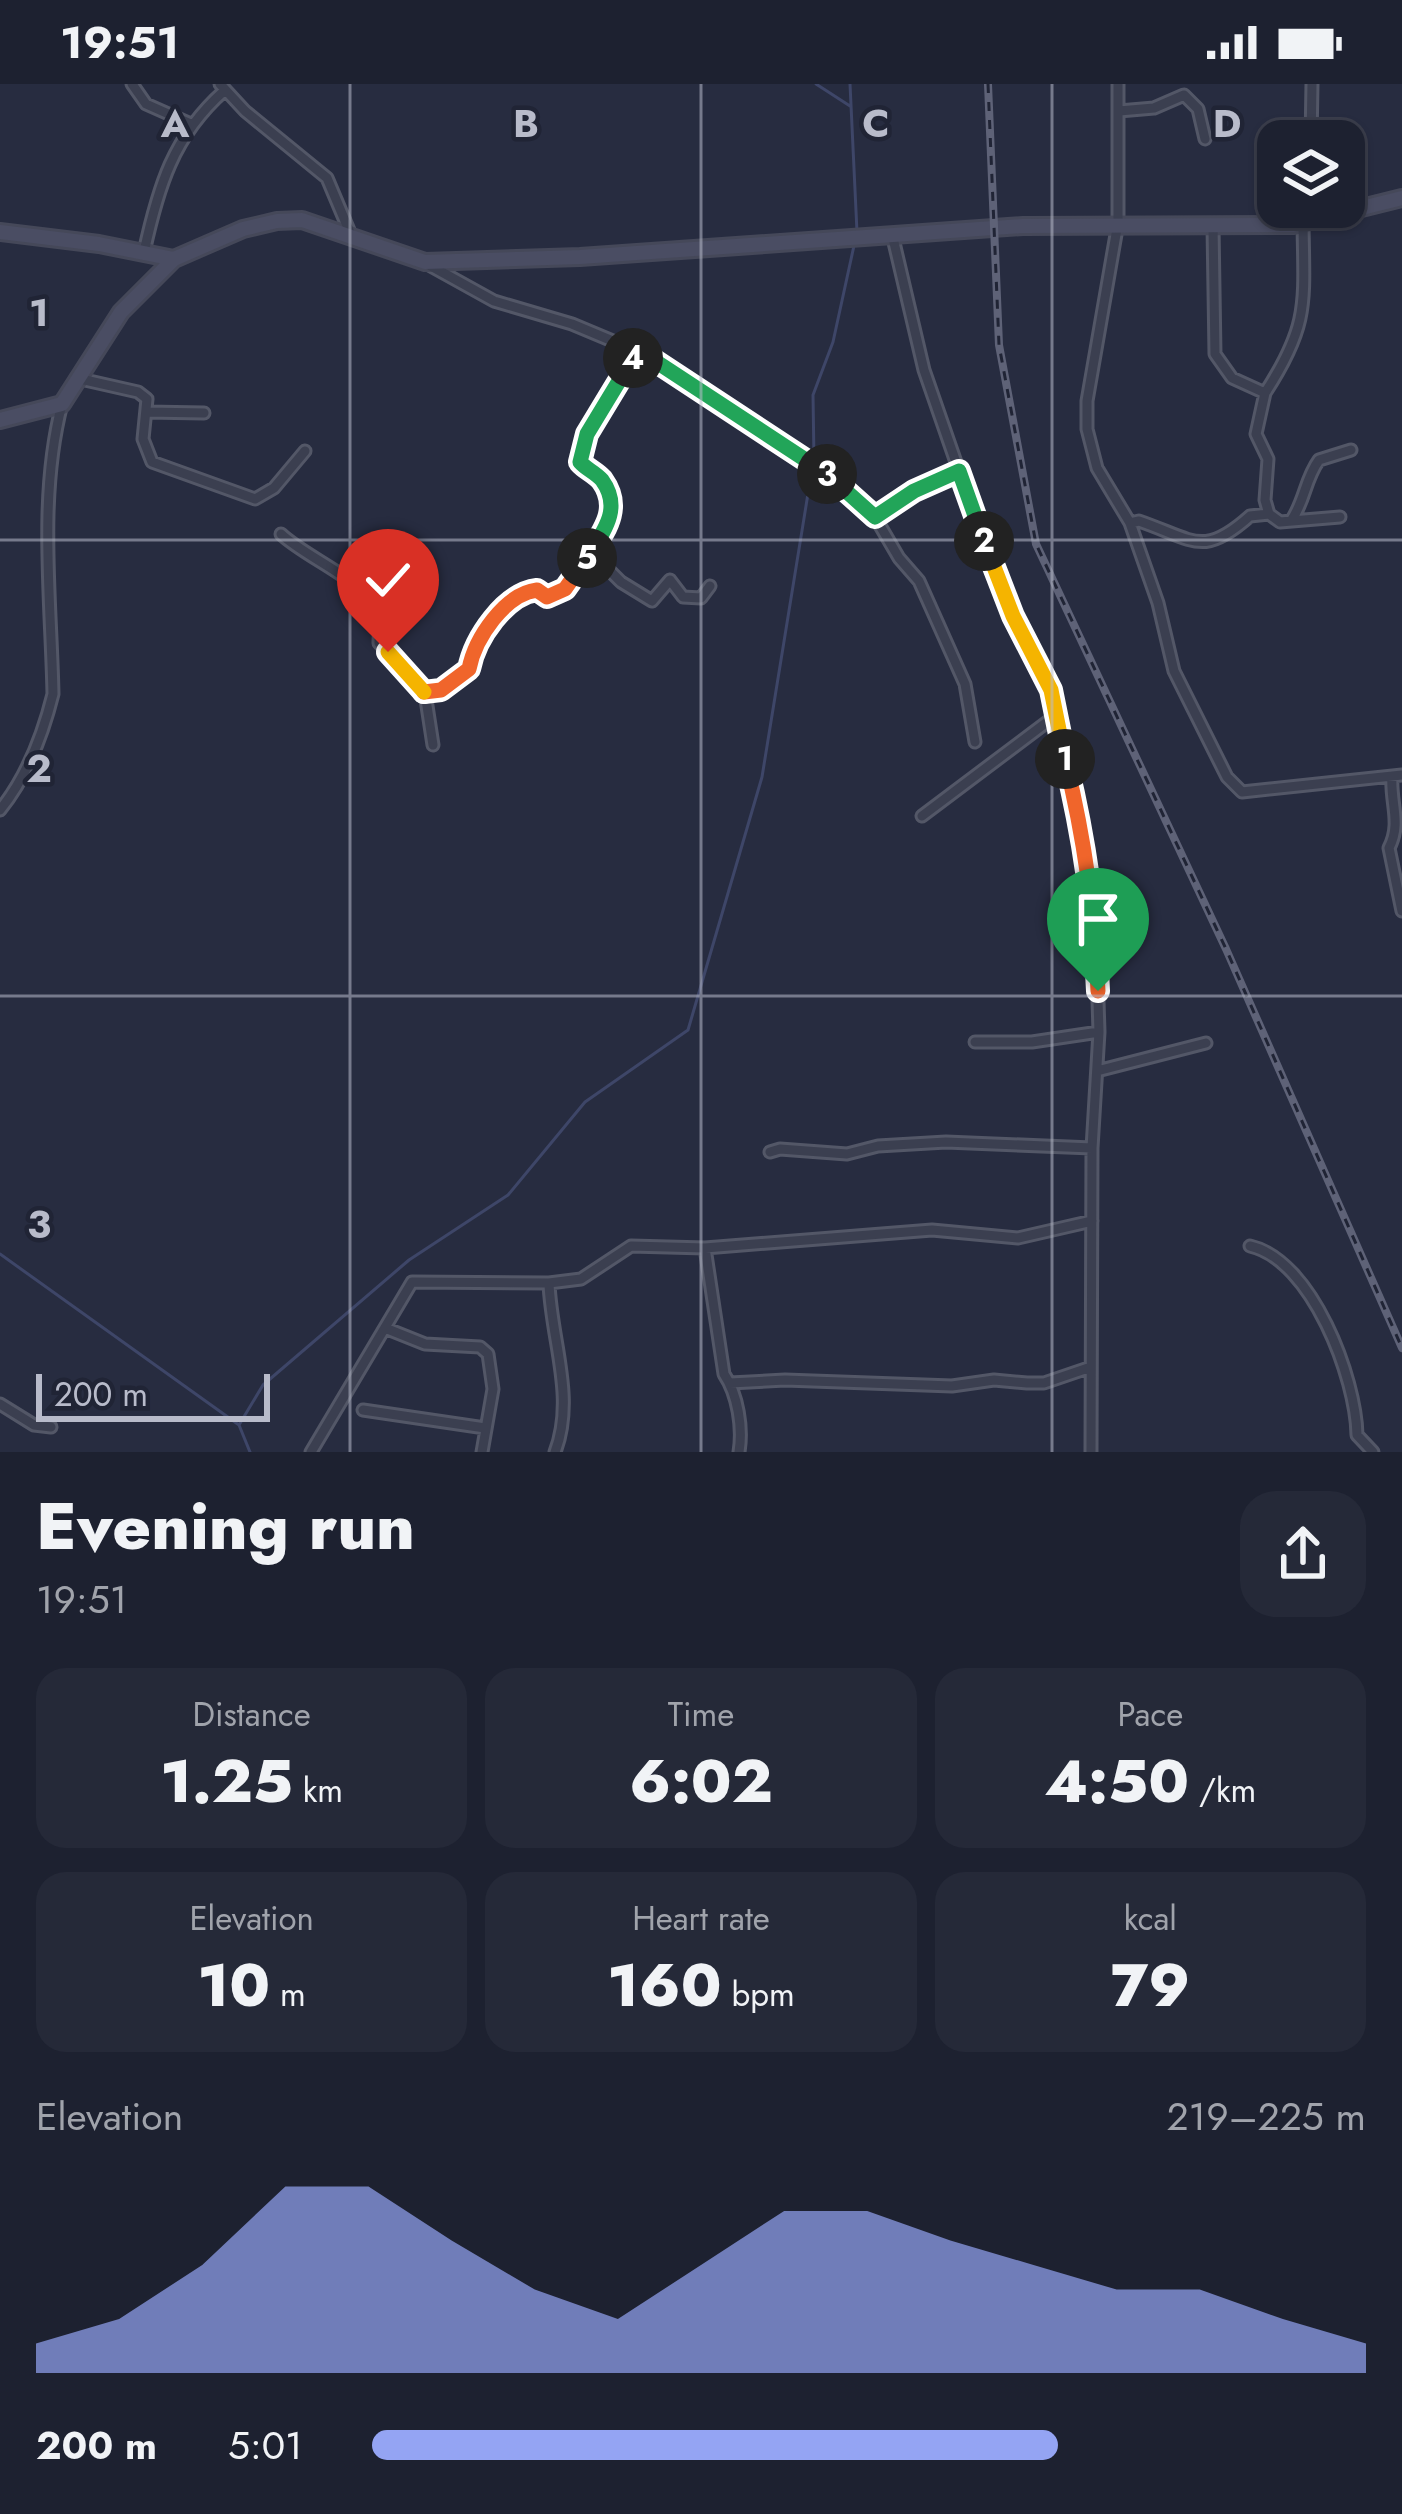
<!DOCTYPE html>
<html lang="en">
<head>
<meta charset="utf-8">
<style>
	:root { --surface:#1d2130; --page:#252938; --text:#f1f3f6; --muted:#a0a3ab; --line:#3b3e4c; --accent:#94a4f3 }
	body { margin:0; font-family:Jost,sans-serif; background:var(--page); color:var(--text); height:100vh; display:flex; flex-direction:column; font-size:45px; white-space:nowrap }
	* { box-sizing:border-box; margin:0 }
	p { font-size:39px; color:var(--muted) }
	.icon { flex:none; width:66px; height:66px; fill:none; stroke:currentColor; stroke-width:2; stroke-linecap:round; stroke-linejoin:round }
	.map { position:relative; height:1368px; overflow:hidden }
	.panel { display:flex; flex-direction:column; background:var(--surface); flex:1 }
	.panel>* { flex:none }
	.buttons { position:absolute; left:1257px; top:36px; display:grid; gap:24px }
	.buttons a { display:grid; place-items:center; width:108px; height:108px; border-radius:24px; background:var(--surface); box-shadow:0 3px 9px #0004,0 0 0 3px var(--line); font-size:60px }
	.scale { position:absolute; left:36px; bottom:30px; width:234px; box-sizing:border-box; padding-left:12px; border:6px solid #b8bbca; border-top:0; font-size:33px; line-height:42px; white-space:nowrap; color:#b8bbca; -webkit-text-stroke:9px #202435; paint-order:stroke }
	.pin { position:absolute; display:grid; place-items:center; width:102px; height:102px; color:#fff; margin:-123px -51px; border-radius:50% 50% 50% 0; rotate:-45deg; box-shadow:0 0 12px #0007 }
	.pin .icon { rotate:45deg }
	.km { position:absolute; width:60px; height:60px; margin:-30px; border-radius:50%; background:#222; color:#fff; font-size:33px; line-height:60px; text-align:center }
	.round { display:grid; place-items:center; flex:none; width:126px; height:126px; border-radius:36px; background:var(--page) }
	.overview { display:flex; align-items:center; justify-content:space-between; height:204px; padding:0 36px }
	h1 { font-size:66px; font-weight:800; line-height:90px }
	.metrics { display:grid; grid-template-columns:repeat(3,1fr); gap:18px; height:204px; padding:12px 36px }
	.metrics div { display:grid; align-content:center; border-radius:30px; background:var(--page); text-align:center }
	.metrics b { font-size:60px; font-weight:800 }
	.metrics small { font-size:33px; font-weight:400 }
	.metrics p { font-size:33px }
	.chart { height:336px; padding:24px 36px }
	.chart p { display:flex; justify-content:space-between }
	.chart svg { width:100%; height:216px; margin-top:12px; fill:var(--accent); opacity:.7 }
	ul { padding:0 36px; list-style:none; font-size:39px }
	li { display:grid; grid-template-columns:192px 144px 1fr; align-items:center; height:90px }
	li i { height:30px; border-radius:15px; background:var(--accent) }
	.status { display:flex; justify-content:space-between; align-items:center; height:84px; padding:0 60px; background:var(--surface); direction:ltr }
	.status svg { height:33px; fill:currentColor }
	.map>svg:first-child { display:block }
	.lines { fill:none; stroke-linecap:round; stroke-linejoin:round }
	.stream { stroke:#3e4668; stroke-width:3 }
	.street-casing { stroke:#535767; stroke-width:15 }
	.secondary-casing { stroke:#454859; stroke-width:20 }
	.street { stroke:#3b3f50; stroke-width:9 }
	.secondary { stroke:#4a4d63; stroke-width:14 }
	.rail-casing { stroke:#5e6277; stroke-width:8 }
	.rail { stroke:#202435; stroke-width:3; stroke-dasharray:9; stroke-linecap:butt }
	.split-1-casing { stroke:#fff; stroke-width:24 }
	.split-2-casing { stroke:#fff; stroke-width:24 }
	.split-3-casing { stroke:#fff; stroke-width:24 }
	.split-4-casing { stroke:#fff; stroke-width:24 }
	.split-5-casing { stroke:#fff; stroke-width:24 }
	.split-6-casing { stroke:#fff; stroke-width:24 }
	.split-7-casing { stroke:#fff; stroke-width:24 }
	.split-1 { stroke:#f0652b; stroke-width:15 }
	.split-2 { stroke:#f5b400; stroke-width:15 }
	.split-3 { stroke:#22a559; stroke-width:15 }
	.split-4 { stroke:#22a559; stroke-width:15 }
	.split-5 { stroke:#22a559; stroke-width:15 }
	.split-6 { stroke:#f0652b; stroke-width:15 }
	.split-7 { stroke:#f5b400; stroke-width:15 }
	.grid { fill:none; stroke:#b8bbca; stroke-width:3; stroke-opacity:0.55 }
	.grid-label { font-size:39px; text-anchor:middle; font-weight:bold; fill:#b8bbca; stroke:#202435; stroke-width:9; stroke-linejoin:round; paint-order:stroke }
</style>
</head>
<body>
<div class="status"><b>19:51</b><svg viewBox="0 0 49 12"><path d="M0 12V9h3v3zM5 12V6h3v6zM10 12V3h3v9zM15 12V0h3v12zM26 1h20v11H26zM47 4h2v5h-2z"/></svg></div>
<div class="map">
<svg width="1402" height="1368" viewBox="0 0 1402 1368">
	<rect width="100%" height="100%" fill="#272c40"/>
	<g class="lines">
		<path class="stream" d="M816 0 850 22
			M850 0 857 148
			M814 376 813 311 833 258 855 157
			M0 1170 239 1341 250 1368
			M239 1341 263 1301 409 1176 508 1111 585 1018 688 946 762 693 812 385"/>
		<defs>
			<path id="street" d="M132 0 146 20 191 40
				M220 0 245 27 327 94 351 151
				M1118 0V139L1087 317V345L1097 384 1130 439 1158 519 1174 587 1227 693 1242 708 1402 691
				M1119 27 1154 24 1184 11 1198 25 1205 55
				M1311 57 1312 0
				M1213 142 1215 270 1232 294 1265 309 1256 350 1268 375 1265 416 1269 430 1280 438 1340 433
				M892 150 924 286 959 387 1013 532 1051 606 1084 750 1096 854 1099 948 1092 1064 1091 1368
				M144 168C158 104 173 52 224 7
				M429 181 494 217 572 240 646 271 838 397 875 433 899 474 919 497 965 600 975 658
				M76 294 138 308 147 315 143 355 152 378 255 415 274 404 305 367
				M1265 309C1310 240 1304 218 1303 139
				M147 328 204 329
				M875 433 914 407 959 387
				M1291 437C1305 417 1305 395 1319 376L1351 366
				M1130 439 1139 437C1194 456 1203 474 1250 432L1269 430
				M281 450C306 474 370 499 378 529 381 538 379 550 379 559L425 609 441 606 469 585C475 554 504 509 537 506L547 513 565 505 611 435 613 420 603 397 580 378 587 350 637 267
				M591 468 621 498 652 517 670 496 683 513 701 514 710 502
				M425 609 433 661
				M1392 692C1390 719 1402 739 1389 764L1402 827
				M0 726C26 694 43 650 53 610 51 514 38 413 62 320
				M922 732 1055 632
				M975 958H1032L1099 948
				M1097 987 1206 959
				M770 1068 780 1065 847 1070 878 1062 946 1058 1092 1064
				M1250 1162C1312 1176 1356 1294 1357 1351L1373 1368
				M705 1164 724 1290C738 1311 743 1344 739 1368
				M549 1199C551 1256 576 1313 555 1368
				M385 1244 425 1260 480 1263 488 1270 493 1305 482 1368
				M730 1299 785 1296 952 1302 994 1296 1027 1299H1044L1091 1283
				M0 1320 34 1341 51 1343
				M363 1326 485 1344
				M311 1368 412 1198 549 1199 581 1195 631 1162 705 1164 932 1146 1018 1154 1092 1137"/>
			<path id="secondary" d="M0 148 99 160 174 175
				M0 336 62 320 121 228 174 175 243 145 277 137 302 136 425 178 580 173 1023 142 1293 141 1402 114"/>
		</defs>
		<use href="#street" class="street-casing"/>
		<use href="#secondary" class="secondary-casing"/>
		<use href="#street" class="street"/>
		<use href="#secondary" class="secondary"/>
		<defs>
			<path id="rail" d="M988 0 999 261 1036 460 1226 865 1402 1264"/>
		</defs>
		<use href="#rail" class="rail-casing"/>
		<use href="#rail" class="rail"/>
	</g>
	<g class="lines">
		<defs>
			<path id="split-1" d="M1065 675C1084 752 1095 827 1098 907"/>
			<path id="split-2" d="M984 457 1013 532 1051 606 1065 675"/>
			<path id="split-3" d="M827 390 875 433 914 407 959 387 984 457"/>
			<path id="split-4" d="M633 274 637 267 646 271 827 390"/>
			<path id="split-5" d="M587 474C603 448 623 425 602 396 595 388 586 385 580 378L587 350 633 274"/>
			<path id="split-6" d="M424 608 441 606 469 585C475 554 505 510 537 506L547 513 565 505 587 474"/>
			<path id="split-7" d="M388 568 424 608"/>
		</defs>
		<use href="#split-1" class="split-1-casing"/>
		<use href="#split-2" class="split-2-casing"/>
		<use href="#split-3" class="split-3-casing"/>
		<use href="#split-4" class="split-4-casing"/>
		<use href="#split-5" class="split-5-casing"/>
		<use href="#split-6" class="split-6-casing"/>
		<use href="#split-7" class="split-7-casing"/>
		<use href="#split-1" class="split-1"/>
		<use href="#split-2" class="split-2"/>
		<use href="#split-3" class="split-3"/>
		<use href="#split-4" class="split-4"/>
		<use href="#split-5" class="split-5"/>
		<use href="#split-6" class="split-6"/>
		<use href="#split-7" class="split-7"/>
	</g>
	<path class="grid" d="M350 0V1368M701 0V1368M1052 0V1368M0 456H1402M0 912H1402"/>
	<g class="grid-label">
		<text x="175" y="53">A</text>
		<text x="526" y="53">B</text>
		<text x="876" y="53">C</text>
		<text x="1227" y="53">D</text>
		<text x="39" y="242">1</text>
		<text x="39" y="698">2</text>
		<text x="39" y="1154">3</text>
	</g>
</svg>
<div class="buttons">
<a><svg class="icon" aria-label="layers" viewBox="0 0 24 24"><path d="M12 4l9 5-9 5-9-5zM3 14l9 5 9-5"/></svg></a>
</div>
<div class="scale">200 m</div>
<div class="pin" style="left:1098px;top:907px;background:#1e9e55"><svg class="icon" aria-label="arrive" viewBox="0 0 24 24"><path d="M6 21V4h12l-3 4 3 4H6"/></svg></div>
<div class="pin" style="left:388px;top:568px;background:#d93025"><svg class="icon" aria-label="check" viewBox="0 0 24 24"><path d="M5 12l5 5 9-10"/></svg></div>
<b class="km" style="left:1065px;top:675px">1</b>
<b class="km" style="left:984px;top:457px">2</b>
<b class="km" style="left:827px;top:390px">3</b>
<b class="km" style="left:633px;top:274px">4</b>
<b class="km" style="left:587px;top:474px">5</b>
</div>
<section class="panel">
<div class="overview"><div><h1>Evening run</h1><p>19:51</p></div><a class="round"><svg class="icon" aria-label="share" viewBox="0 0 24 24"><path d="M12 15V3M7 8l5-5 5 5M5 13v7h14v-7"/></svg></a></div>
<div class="metrics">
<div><p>Distance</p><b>1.25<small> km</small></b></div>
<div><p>Time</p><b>6:02</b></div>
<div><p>Pace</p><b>4:50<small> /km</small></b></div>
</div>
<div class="metrics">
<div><p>Elevation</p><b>10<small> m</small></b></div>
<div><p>Heart rate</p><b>160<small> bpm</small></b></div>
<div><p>kcal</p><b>79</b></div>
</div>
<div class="chart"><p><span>Elevation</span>219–225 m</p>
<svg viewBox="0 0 160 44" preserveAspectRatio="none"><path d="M0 44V38L10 33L20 22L30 6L40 6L50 17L60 27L70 33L80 22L90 11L100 11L110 17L120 22L130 27L140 27L150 33L160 38V44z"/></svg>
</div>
<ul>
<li><b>200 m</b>5:01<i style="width:69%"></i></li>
</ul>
</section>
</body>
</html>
